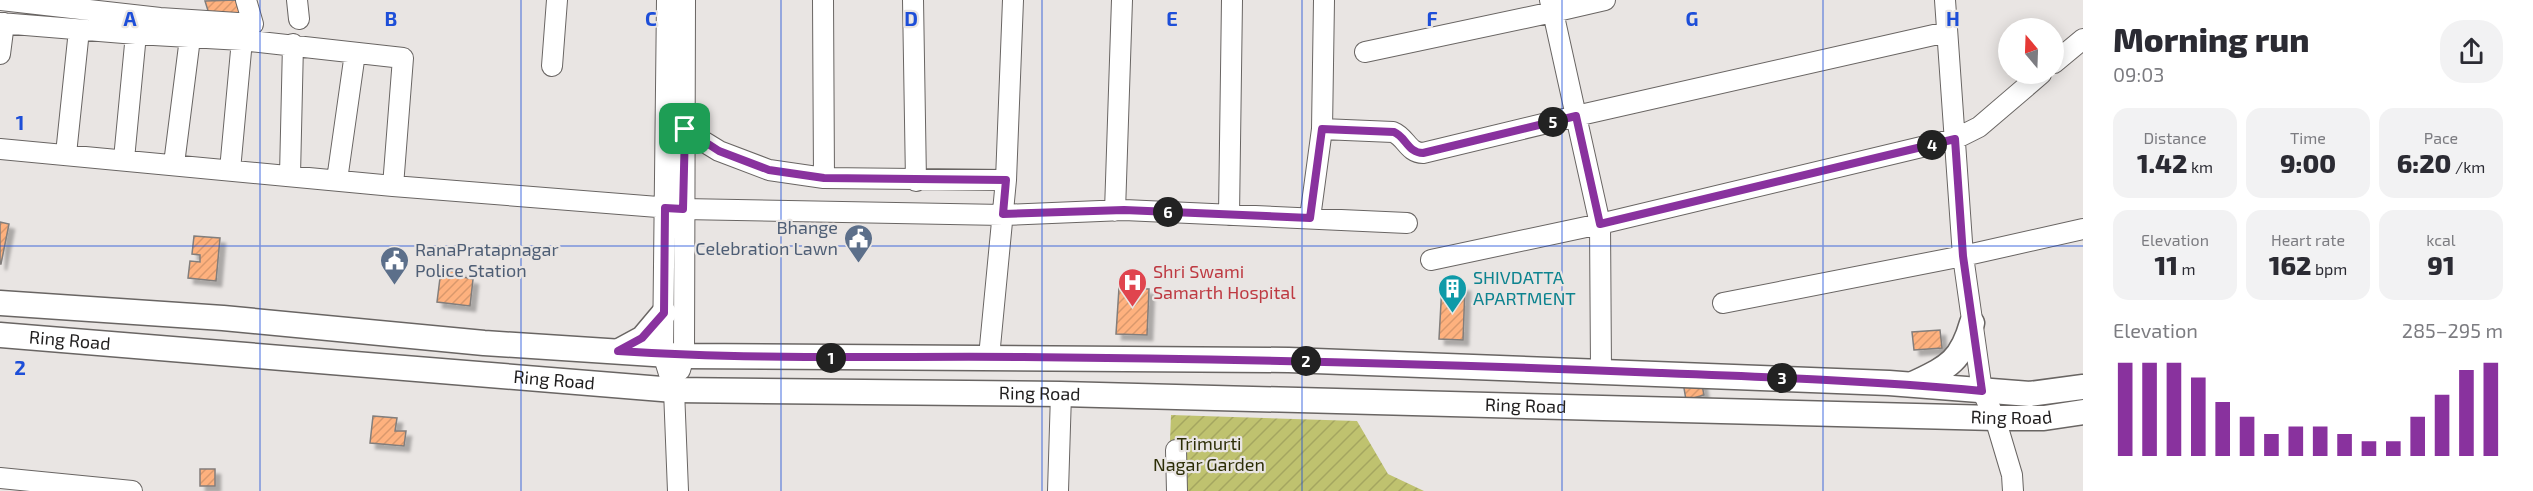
<!DOCTYPE html>
<html lang="en">
<head>
<meta charset="utf-8">
<style>
	:root { --surface:#fff; --page:#f2f2f3; --text:#2b2b33; --muted:#7c7c81; --accent:#89329e }
	body { margin:0; font-family:"Exo 2",sans-serif; background:var(--page); color:var(--text); height:100vh; display:flex; flex-direction:column; font-size:22px; white-space:nowrap }
	* { box-sizing:border-box; margin:0 }
	p { font-size:20px; color:var(--muted) }
	.icon { flex:none; width:33px; height:33px; fill:none; stroke:currentColor; stroke-width:2; stroke-linecap:round; stroke-linejoin:round }
	.map { position:relative; flex:1; overflow:hidden }
	.details { display:flex; flex-direction:column; background:var(--surface); width:450px }
	.details>* { flex:none }
	.needle { width:39px; rotate:341deg }
	.buttons { position:absolute; left:1998px; top:18px; display:grid; gap:12px }
	.buttons a { display:grid; place-items:center; width:66px; height:66px; border-radius:50%; background:var(--surface); box-shadow:0 3px 15px #0003; font-size:30px }
	.pin { position:absolute; display:grid; place-items:center; width:51px; height:51px; color:#fff; margin:-26px; border-radius:12px; box-shadow:0 3px 9px #0006 }
	.km { position:absolute; width:30px; height:30px; margin:-15px; border-radius:50%; background:#222; color:#fff; font-size:16px; line-height:30px; text-align:center }
	.round { display:grid; place-items:center; flex:none; width:63px; height:63px; border-radius:24px; background:var(--page) }
	.head { display:flex; align-items:center; justify-content:space-between; height:102px; padding:0 30px }
	h1 { font-size:33px; font-weight:800; line-height:45px }
	.stats { display:grid; grid-template-columns:repeat(3,1fr); gap:9px; height:102px; padding:6px 30px }
	.stats div { display:grid; align-content:center; border-radius:15px; background:var(--page); text-align:center }
	.stats b { font-size:26px; font-weight:800 }
	.stats small { font-size:16px; font-weight:400 }
	.stats p { font-size:16px }
	.chart { height:168px; padding:12px 30px }
	.chart p { display:flex; justify-content:space-between }
	.chart svg { width:100%; height:108px; margin-top:6px; stroke:var(--accent); stroke-width:6 }
	main { display:flex; flex:1; min-height:0 }
	.map>svg:first-child { display:block }
	.garden { fill:url(#garden-furrows) }
	.building { fill:url(#building-hatch); stroke:#827e7c; stroke-width:1.5; filter:url(#shadow) }
	.lines { fill:none; stroke-linecap:round; stroke-linejoin:round }
	.minor-casing { stroke:#696563; stroke-width:22 }
	.major-casing { stroke:#696563; stroke-width:27 }
	.minor { stroke:#fff; stroke-width:20 }
	.major { stroke:#fff; stroke-width:24 }
	.route-casing { stroke:#fff; stroke-width:12 }
	.route { stroke:#89329e; stroke-width:8 }
	.grid { fill:none; stroke:#1d4ed8; stroke-width:1.5; stroke-opacity:0.55 }
	.labels { text-anchor:middle; stroke-width:4.5; stroke-linejoin:round; paint-order:stroke }
	.service-label { font-size:18px; fill:#4e5e75; stroke:#e9e5e3; text-anchor:end }
	.health-label { font-size:18px; fill:#be3a42; stroke:#e9e5e3; text-anchor:start }
	.culture-label { font-size:18px; fill:#0d838f; stroke:#e9e5e3; text-anchor:start }
	.street-label { font-size:18px; fill:#201e1e; stroke:#e9e5e3 }
	.park-label { font-size:18px; fill:#2d2e06; stroke:#e9e5e3 }
	.grid-label { font-size:20px; text-anchor:middle; font-weight:bold; fill:#1d4ed8; stroke:#e9e5e3; stroke-width:4.5; stroke-linejoin:round; paint-order:stroke }
</style>
</head>
<body>
<main>
<div class="map">
<svg width="2083" height="491" viewBox="0 0 2083 491">
	<defs>
		<pattern id="garden-furrows" width="10" height="10" patternUnits="userSpaceOnUse" patternTransform="scale(1.5)"><rect width="10" height="10" fill="#bfc26f"/><path d="M-1 1l2-2M0 10L10 0M9 11l2-2" fill="none" stroke="#a4a660"/></pattern>
		<pattern id="building-hatch" width="6" height="6" patternUnits="userSpaceOnUse" patternTransform="scale(1.5)"><rect width="6" height="6" fill="#feb17e"/><path d="M-1 1l2-2M0 6l6-6M5 7l2-2" fill="none" stroke="#d9986c"/></pattern>
		<filter id="shadow"><feDropShadow dx="5.5" dy="5.5" stdDeviation="1.5" flood-color="#0004"/></filter>
	</defs>
	<rect width="100%" height="100%" fill="#e9e5e3"/>
	<path class="garden" d="M1171 415 1357 421 1388 474 1424 491H1168Z"/>
	<path class="building" d="M237 0 240 13 221 18 220 12 209 14 205 1Z
		M0 222 9 224 1 264H0Z
		M194 236 220 238 216 281 188 278 190 261 200 262V255L192 254Z
		M441 270 463 272 462 277 473 279 470 306 437 302Z
		M1442 285 1465 286 1463 340 1439 339Z
		M1119 288 1149 289 1147 335 1116 334Z
		M1940 330 1942 348 1914 350 1912 332Z
		M1698 365 1704 395 1686 400 1681 370Z
		M373 416 397 418 395 431H406L404 446 370 443Z
		M200 469H215V486H200Z"/>
	<g class="lines">
		<defs>
			<path id="minor" d="M1 0 160 18 253 24 246 0
				M297 0 299 19
				M667 0 663 354 674 390 678 491
				M913 0 916 181
				M1324 0 1322 129 1393 132C1406 137 1408 153 1423 153L1576 116 1553 12 1605 0
				M1945 0 1963 256 1982 391 1995 418 2012 475 2013 491
				M0 23 136 34 242 40 403 58 393 186
				M1947 32 1576 116 1600 224 1955 139 1979 127 2041 74
				M1365 52 1553 12 1550 0
				M0 54 4 23
				M2054 63 2083 39
				M552 66 557 0
				M675 124 719 151 769 170 824 178 823 0
				M0 149 393 186 683 209 1003 215 1124 210 1407 223
				M66 154 79 30
				M124 159 136 34
				M174 164 190 38
				M230 170 242 40
				M290 175 293 44
				M824 178 1006 180 1013 0
				M337 180 355 53
				M1115 211 1122 0
				M1229 215 1232 0
				M1310 218 1322 129
				M1431 260 1600 224 1601 370
				M1723 303 1963 256 2083 229
				M989 357 1006 180
				M680 370 684 356 685 0
				M1176 450 1177 491
				M0 478 132 491
				M1058 491 1061 394"/>
			<g id="major">
				<path d="M0 303 223 318 484 343 684 356 1289 360 1889 383 2030 394 2083 387"/>
				<path id="s1" d="M0 335 674 390 1061 394 1995 418H2044L2083 412"/>
				<path d="M619 351 643 338 664 313"/>
				<path d="M1913 384C1948 367 1961 362 1972 323"/>
			</g>
		</defs>
		<use href="#minor" class="minor-casing"/>
		<use href="#major" class="major-casing"/>
		<use href="#minor" class="minor"/>
		<use href="#major" class="major"/>
	</g>
	<g class="lines">
		<defs>
			<path id="route" d="M1576 116 1600 224 1955 139 1963 256 1982 391C1875 381 1767 377 1660 373 1448 364 1235 359 1023 357 888 356 753 360 618 351L642 338 664 313 665 208 683 209 685 129 719 151 769 170 824 178 1006 180 1003 214 1124 210 1310 218 1322 129 1394 132C1406 137 1408 153 1423 153Z"/>
		</defs>
		<use href="#route" class="route-casing"/>
		<use href="#route" class="route"/>
	</g>
	<path class="grid" d="M260 0V491M521 0V491M781 0V491M1042 0V491M1302 0V491M1562 0V491M1823 0V491M0 246H2083"/>
	<defs>
		<symbol id="civic-pin" viewBox="-11 -11 22 30"><path d="M0 17L-7.5 6A9.5 9.5 0 1 1 7.5 6Z" fill="#5c6f8a" stroke="#e9e5e3"/><path d="M-.6-6.5H3V-4.5H.6V-3L4-1V1h2V6H-6V1h2V-1L-.6-3ZM-1.2 2.5V6h2.4V2.5Z" fill="#fff"/></symbol>
		<symbol id="hospital-pin" viewBox="-11 -11 22 30"><path d="M0 17L-7.5 6A9.5 9.5 0 1 1 7.5 6Z" fill="#e0444e" stroke="#e9e5e3"/><path d="M-5-5h3v3.5h4V-5h3V5h-3V1.5h-4V5h-3Z" fill="#fff"/></symbol>
		<symbol id="building-pin" viewBox="-11 -11 22 30"><path d="M0 17L-7.5 6A9.5 9.5 0 1 1 7.5 6Z" fill="#0f9aa8" stroke="#e9e5e3"/><path d="M-4-6H4V6H1V3H-1V6H-4ZM-2.5-4.3h1.7v1.8h-1.7ZM.8-4.3h1.7v1.8H.8ZM-2.5-1h1.7V.8h-1.7ZM.8-1h1.7V.8H.8Z" fill="#fff"/></symbol>
	</defs>
	<g fill-rule="evenodd">
		<use href="#civic-pin" x="842" y="222" width="33" height="45"/>
		<use href="#civic-pin" x="378" y="244" width="33" height="45"/>
		<use href="#hospital-pin" x="1116" y="266" width="33" height="45"/>
		<use href="#building-pin" x="1436" y="272" width="33" height="45"/>
	</g>
	<g class="labels">
		<g class="service-label">
			<text x="838" y="234">Bhange<tspan x="838" dy="21">Celebration Lawn</tspan></text>
			<text x="415" y="256" text-anchor="start">RanaPratapnagar<tspan x="415" dy="21">Police Station</tspan></text>
		</g>
		<g class="health-label">
			<text x="1153" y="278">Shri Swami<tspan x="1153" dy="21">Samarth Hospital</tspan></text>
		</g>
		<g class="culture-label">
			<text x="1473" y="284">SHIVDATTA<tspan x="1473" dy="21">APARTMENT</tspan></text>
		</g>
		<g class="street-label">
			<text dy="6" stroke="none"><textPath href="#s1" startOffset="70">Ring Road</textPath></text>
			<text dy="6" stroke="none"><textPath href="#s1" startOffset="556">Ring Road</textPath></text>
			<text dy="6" stroke="none"><textPath href="#s1" startOffset="1042">Ring Road</textPath></text>
			<text dy="6" stroke="none"><textPath href="#s1" startOffset="1528">Ring Road</textPath></text>
			<text dy="6" stroke="none"><textPath href="#s1" startOffset="2014">Ring Road</textPath></text>
		</g>
		<g class="park-label">
			<text x="1209" y="450">Trimurti<tspan x="1209" dy="21">Nagar Garden</tspan></text>
		</g>
	</g>
	<g class="grid-label">
		<text x="130" y="26">A</text>
		<text x="391" y="26">B</text>
		<text x="651" y="26">C</text>
		<text x="911" y="26">D</text>
		<text x="1172" y="26">E</text>
		<text x="1432" y="26">F</text>
		<text x="1692" y="26">G</text>
		<text x="1953" y="26">H</text>
		<text x="20" y="130">1</text>
		<text x="20" y="375">2</text>
	</g>
</svg>
<div class="buttons">
<a><svg class="needle" viewBox="-14 -14 28 28"><path d="M0-13l5 13h-10z" fill="#e53935"/><path d="M0 13l5-13h-10z" fill="#7c7c81"/></svg></a>
</div>
<div class="pin" style="left:685px;top:129px;background:#1e9e55"><svg class="icon" aria-label="arrive" viewBox="0 0 24 24"><path d="M6 21V4h12l-3 4 3 4H6"/></svg></div>
<b class="km" style="left:831px;top:358px">1</b>
<b class="km" style="left:1306px;top:361px">2</b>
<b class="km" style="left:1782px;top:378px">3</b>
<b class="km" style="left:1932px;top:145px">4</b>
<b class="km" style="left:1553px;top:122px">5</b>
<b class="km" style="left:1168px;top:212px">6</b>
</div>
<section class="details">
<div class="head"><div><h1>Morning run</h1><p>09:03</p></div><a class="round"><svg class="icon" aria-label="share" viewBox="0 0 24 24"><path d="M12 15V3M7 8l5-5 5 5M5 13v7h14v-7"/></svg></a></div>
<div class="stats">
<div><p>Distance</p><b>1.42<small> km</small></b></div>
<div><p>Time</p><b>9:00</b></div>
<div><p>Pace</p><b>6:20<small> /km</small></b></div>
</div>
<div class="stats">
<div><p>Elevation</p><b>11<small> m</small></b></div>
<div><p>Heart rate</p><b>162<small> bpm</small></b></div>
<div><p>kcal</p><b>91</b></div>
</div>
<div class="chart"><p><span>Elevation</span>285–295 m</p>
<svg viewBox="0 0 160 44" preserveAspectRatio="none"><path d="M5 44V6M15 44V6M25 44V6M35 44V12M45 44V22M55 44V28M65 44V35M75 44V32M85 44V32M95 44V35M105 44V38M115 44V38M125 44V28M135 44V19M145 44V9M155 44V6"/></svg>
</div>
</section>
</main>
</body>
</html>
